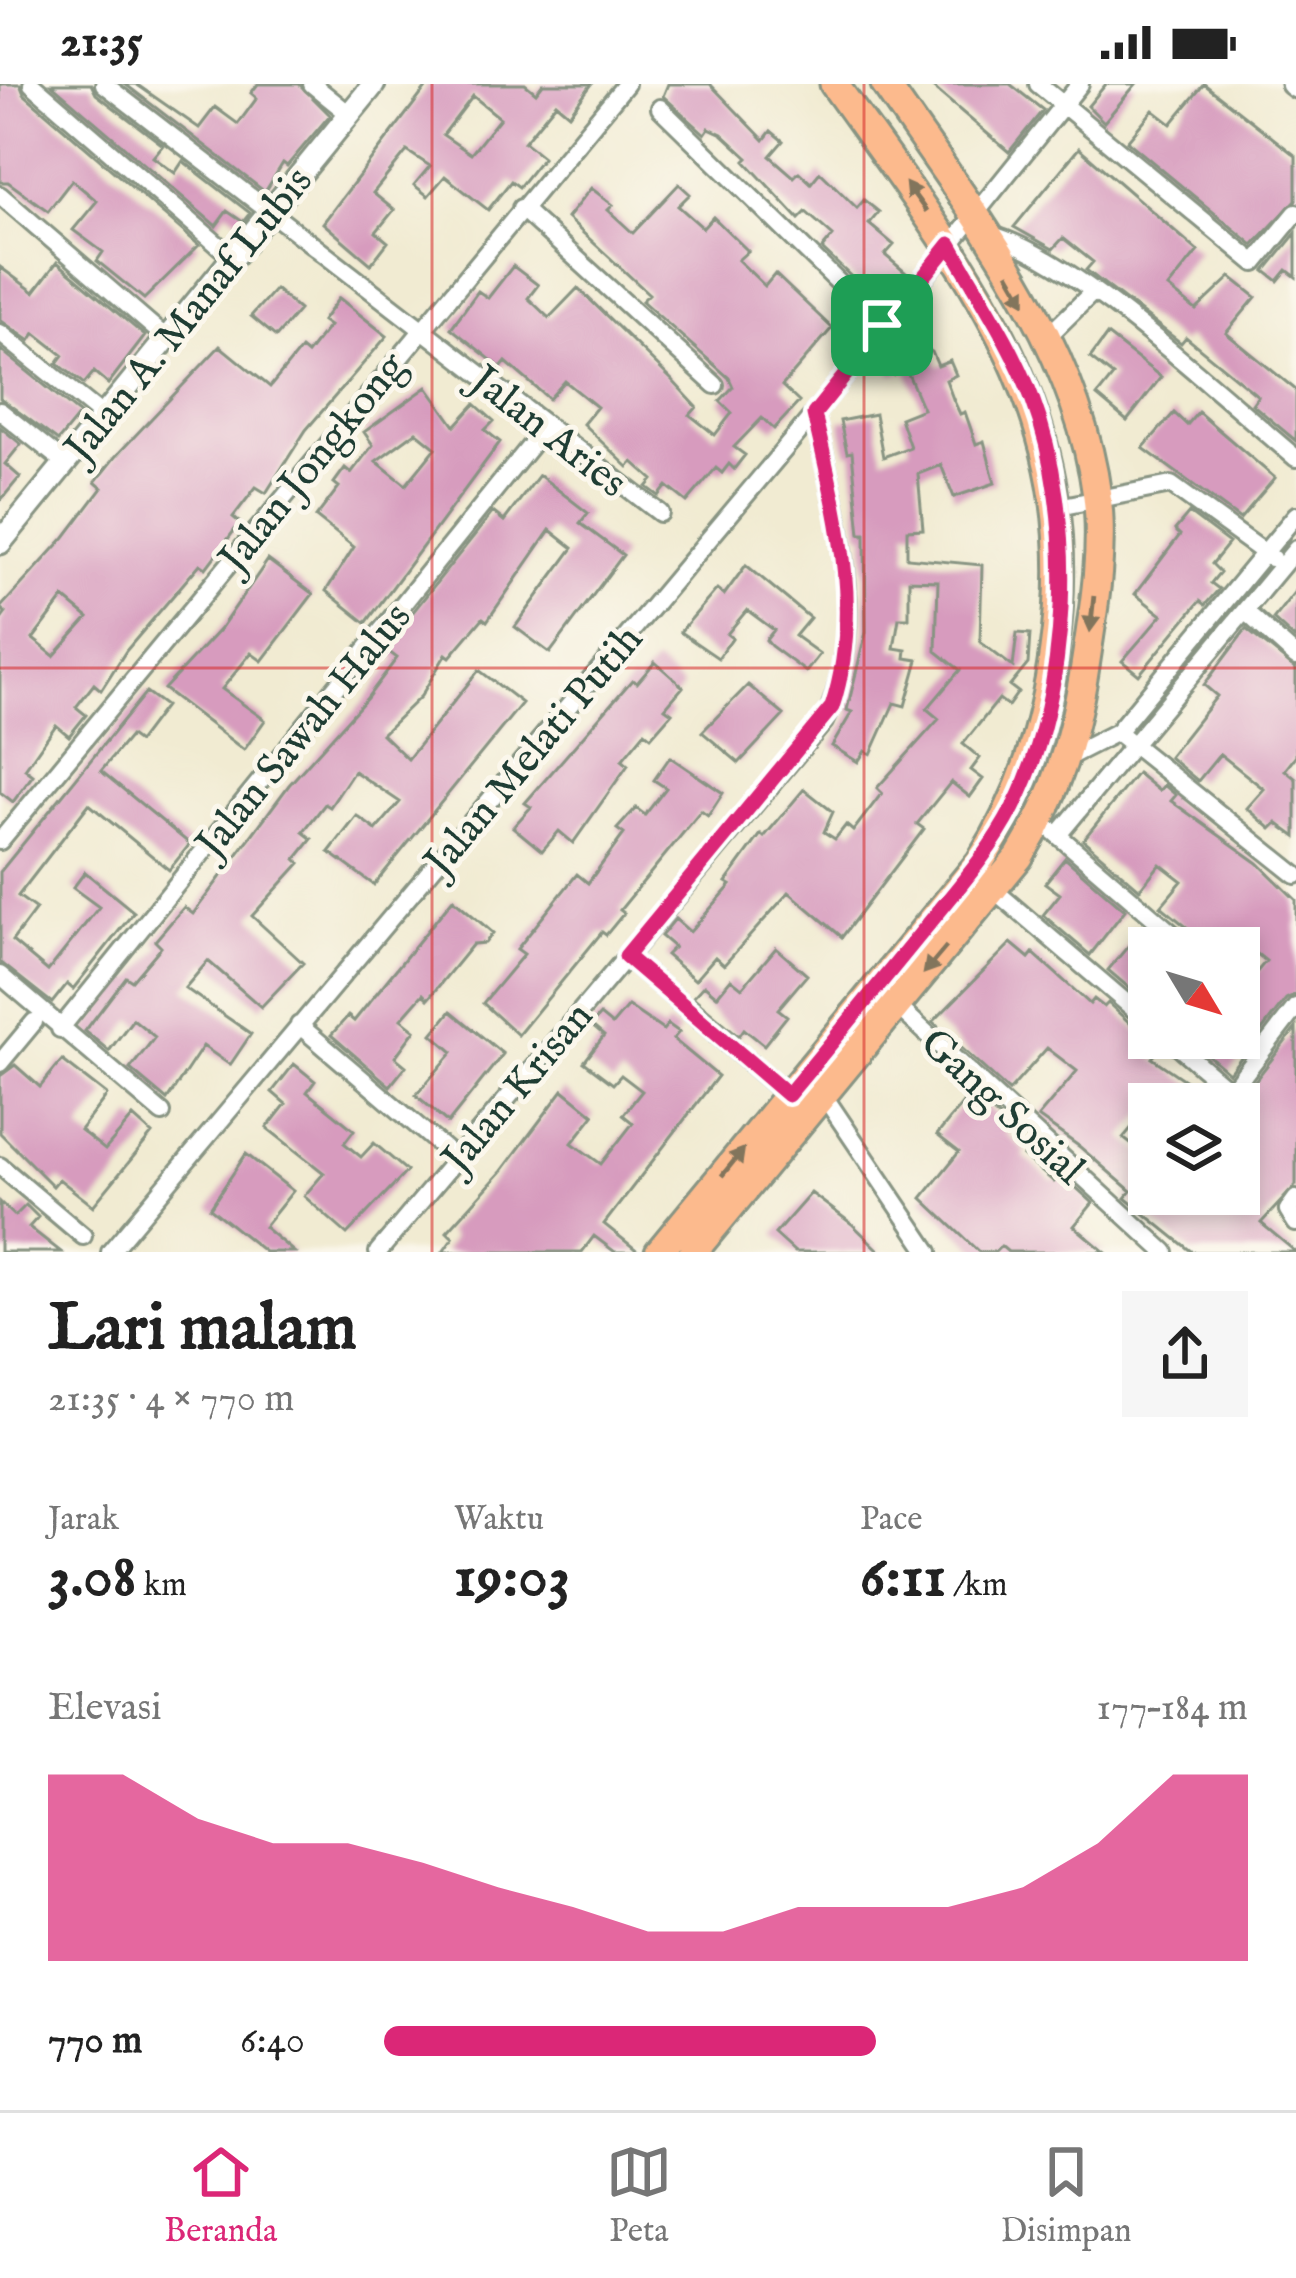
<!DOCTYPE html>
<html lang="id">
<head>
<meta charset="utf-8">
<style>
	:root { --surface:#fff; --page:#f6f6f6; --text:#222; --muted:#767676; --line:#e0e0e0; --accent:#db2777 }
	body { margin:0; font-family:"IM FELL English",serif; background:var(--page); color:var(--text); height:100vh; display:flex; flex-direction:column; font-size:45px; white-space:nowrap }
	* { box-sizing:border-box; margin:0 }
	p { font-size:39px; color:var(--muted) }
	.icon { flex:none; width:66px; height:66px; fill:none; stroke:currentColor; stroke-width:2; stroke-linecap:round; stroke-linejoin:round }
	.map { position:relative; height:1168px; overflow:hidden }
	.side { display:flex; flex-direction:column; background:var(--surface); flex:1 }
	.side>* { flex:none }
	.needle { width:78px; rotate:128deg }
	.buttons { position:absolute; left:1128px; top:843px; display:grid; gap:24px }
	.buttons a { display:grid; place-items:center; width:132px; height:132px; border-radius:0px; background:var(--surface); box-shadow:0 6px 18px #0003; font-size:60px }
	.pin { position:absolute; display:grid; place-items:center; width:102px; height:102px; color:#fff; margin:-51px; border-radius:24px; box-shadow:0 6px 18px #0006 }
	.round { display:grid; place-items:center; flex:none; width:126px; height:126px; border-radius:0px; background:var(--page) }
	.summary { display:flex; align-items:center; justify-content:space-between; height:204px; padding:0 48px }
	h1 { font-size:66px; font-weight:700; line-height:90px }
	.stats { display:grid; grid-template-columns:repeat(3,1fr); gap:18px; height:204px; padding:12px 48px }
	.stats div { display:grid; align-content:center }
	.stats b { font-size:60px; font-weight:700 }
	.stats small { font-size:33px; font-weight:400 }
	.stats p { font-size:33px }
	.chart { height:336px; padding:24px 48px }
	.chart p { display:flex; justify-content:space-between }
	.chart svg { width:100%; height:216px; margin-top:12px; fill:var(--accent); opacity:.7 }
	ul { padding:0 48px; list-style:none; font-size:39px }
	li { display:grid; grid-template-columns:192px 144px 1fr; align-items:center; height:90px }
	li i { height:30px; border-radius:15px; background:var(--accent) }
	.status { display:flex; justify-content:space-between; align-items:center; height:84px; padding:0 60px; background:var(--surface); direction:ltr }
	.status svg { height:33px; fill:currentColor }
	.menu { display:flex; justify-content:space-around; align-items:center; height:168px; border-top:3px solid var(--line); background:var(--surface); font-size:33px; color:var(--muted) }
	.menu a { display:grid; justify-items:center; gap:6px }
	.menu .active { color:var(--accent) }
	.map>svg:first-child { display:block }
	.building { fill:#d79bbe; fill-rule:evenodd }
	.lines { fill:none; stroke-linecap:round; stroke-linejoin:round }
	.minor-casing { stroke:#889483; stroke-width:22 }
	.tertiary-casing { stroke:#889483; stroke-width:27 }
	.primary-casing { stroke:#889483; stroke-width:33 }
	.minor { stroke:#fff; stroke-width:16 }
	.tertiary { stroke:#fff; stroke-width:21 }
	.primary { stroke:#fcba8d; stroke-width:27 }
	.oneway { fill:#82755c }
	.route-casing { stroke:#fff; stroke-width:24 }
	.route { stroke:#db2777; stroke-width:15 }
	.grid { fill:none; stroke:#d62828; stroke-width:3; stroke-opacity:0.55 }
	.labels { text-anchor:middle; stroke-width:10; stroke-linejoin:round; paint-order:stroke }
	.street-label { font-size:42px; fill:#1f3d34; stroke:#fbf7ec }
</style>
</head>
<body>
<div class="status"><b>21:35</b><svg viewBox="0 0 49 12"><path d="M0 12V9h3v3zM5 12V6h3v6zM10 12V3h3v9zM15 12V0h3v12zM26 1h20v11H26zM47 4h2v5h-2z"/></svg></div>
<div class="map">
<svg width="1296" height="1168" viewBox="0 0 1296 1168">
	<rect width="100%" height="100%" fill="#fbf7ec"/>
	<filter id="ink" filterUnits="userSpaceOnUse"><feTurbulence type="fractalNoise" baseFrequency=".00833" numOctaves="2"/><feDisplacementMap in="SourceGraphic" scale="24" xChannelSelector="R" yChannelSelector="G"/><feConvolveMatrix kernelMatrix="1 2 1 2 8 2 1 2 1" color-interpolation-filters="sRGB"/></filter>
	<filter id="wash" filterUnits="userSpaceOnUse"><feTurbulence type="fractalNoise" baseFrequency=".004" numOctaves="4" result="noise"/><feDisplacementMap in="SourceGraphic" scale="48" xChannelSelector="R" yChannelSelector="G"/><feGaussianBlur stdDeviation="2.7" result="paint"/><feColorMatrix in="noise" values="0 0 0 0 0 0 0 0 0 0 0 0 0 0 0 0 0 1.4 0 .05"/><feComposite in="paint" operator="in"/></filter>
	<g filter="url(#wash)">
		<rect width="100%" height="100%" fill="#f1ebd2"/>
		<g id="blocks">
			<path class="building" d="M0 0H20L24 10 199 161 144 215 97 177 103 168 73 146 97 117 72 96 48 127 8 98H0Z
				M51 0H91L96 10 163 61 153 73 175 89 183 77 250 129 243 138 227 127 216 142Z
				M125 0H136L199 44 215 23 238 40 257 14 251 9 258 0H299L330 31 287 82 283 79 265 108Z
				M429 0H525L536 9 543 0H592L569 30 556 19 524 58 543 73 519 103 511 97 488 126 445 92 428 112 414 101 430 82 407 67 373 109 394 126 376 148 388 158 371 180 323 139ZM473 12 500 34 471 70 443 51Z
				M668 0H710L764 56 771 47 783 57 770 72 794 93 799 88 811 99 820 88 857 124 864 116 879 128 869 140 894 161 885 171 906 189 887 211 867 193 860 201 822 165 833 152 806 128 799 135 745 77 748 74 722 50 709 44 705 50 663 12Z
				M929 0H1010L1043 26 1009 68Z
				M1106 0H1136L1104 38 1088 22Z
				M1204 0 1296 72V116L1253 161 1127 57 1153 26 1171 40Z
				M1079 64 1198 167 1168 204 1196 226 1231 193 1256 213 1226 249 1296 306V357L1252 320 1258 312 1186 253 1181 259 1086 186 1093 178 1063 154 1053 165 1014 143Z
				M679 100 690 110 678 122 703 144 713 133 748 167 738 176 765 202 775 190 832 244 782 302 799 318 774 345 762 334 734 363 745 371 734 385 729 380 722 389 716 384 687 418 667 402 659 412 647 403 653 396 633 378 628 383 583 340 597 323 565 297 549 315 506 278 501 284 451 244 478 207 488 214 513 182 538 201 528 214 549 234 578 204 672 296 697 323 690 331 715 351 732 329 720 317 733 303 729 294 642 217 649 210 567 134 591 104 613 121 608 126 633 149Z
				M1296 149V193L1287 186 1278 197 1265 187Z
				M57 178 145 252 108 300 94 288 84 300 57 279 63 271 35 249 30 257 0 236V183L34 208Z
				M275 205 299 226 276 253 251 232Z
				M339 214 387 252 306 346 266 409 256 403 233 433 240 439 206 484 200 480 126 567 101 606 94 600 76 623 86 631 69 652 56 641 25 685 33 691 13 718 0 708V537L6 529 0 524 65 453 102 404 95 398 115 373 220 262 270 303 301 265 307 270 329 242 322 237ZM64 514 88 534 54 572 33 555Z
				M1107 251 1161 293 1127 337 1097 312 1113 292 1090 274Z
				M911 257 932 268 938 282 950 277 956 291 946 296 953 315 960 330 965 328 976 360 984 357 995 399 954 413 941 381 918 390 923 445 907 446V474L982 481 980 558 1013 583 1017 549 1030 550 1028 580 1010 602 1018 608 1008 622 999 615 963 660 980 674 971 686 983 695 970 713 951 698 917 740 924 745 842 853 789 808 724 881 715 873 695 896 666 871 674 863 661 852 675 835 690 848 731 801 726 798 761 750 764 753 804 705 833 728 824 748 835 755 846 741 853 747 882 709 877 704 939 635 927 625 960 586 936 567 938 497 909 496V534H899L894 564 906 566 905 574 918 576 905 622 894 619 871 670 865 667 858 678 832 662 852 628 847 626 866 548 865 450H860L852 368 847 369 840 337 875 330 883 373 910 363 900 334 923 325 906 285 893 291 885 272Z
				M0 265 80 330 58 357 0 314Z
				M427 303 455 342 475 320 494 337 485 346 500 358 366 539 326 507 354 463 316 433 339 403 334 399 345 384 351 389 373 361 364 348ZM416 348 436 364 406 401 376 377Z
				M1198 328 1275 394 1240 435 1143 364 1174 329 1187 341Z
				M0 343 21 360 5 380 20 393 0 417Z
				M539 391 588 429 580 439 623 471 550 569 515 543 573 464 550 446 487 537 483 534 450 573 446 570 421 612 382 650 408 675 479 586 522 619 374 801 329 768 357 732 376 746 400 718 354 687 330 723 325 720 303 748 312 755 296 775 300 779 252 832 303 879 261 923 208 877 185 904 251 950 230 981 203 962 167 1016 130 985 155 953 133 935 109 967 85 947 126 893 132 897 161 863 155 857 184 823 193 830 289 701 367 614 397 574 384 564 493 428 504 437Z
				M1189 429 1229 459 1212 480 1220 488 1211 499 1219 505 1205 521 1200 517 1139 591 1122 577 1162 531 1135 510 1180 451 1175 446Z
				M268 476 313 510 262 577 251 569 222 605 265 636 244 666 164 605 220 545Z
				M746 481 810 534 795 552 820 570 806 588 771 562 766 556 774 546 747 526 727 550 732 554 718 574 680 548 717 505 724 511Z
				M1296 506V556L1273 535Z
				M1246 545 1296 585V672L1285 686 1296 695V753L1277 739 1271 745 1247 724 1264 705 1220 670 1198 697 1169 673 1217 612 1204 601Z
				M655 578 683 603 665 624 672 629 651 653 645 648 622 676 628 681 573 759 559 747 542 767 513 743 531 723 525 719 632 596 637 599Z
				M748 601 784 631 739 679 702 648Z
				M146 608 165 622 138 658 130 652 101 687 190 760 169 786 89 720 18 812 36 825 12 857 48 887 99 823 73 804 85 788 134 828 73 905 67 900 52 919 0 878V788Z
				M670 673 723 709 708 732 701 727 620 826 624 829 606 851 602 848 518 951 483 919 524 870 517 865 577 790 588 799 624 750 617 745 636 724 645 731 666 704 654 696Z
				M1137 689 1159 707 1164 701 1176 711 1171 717 1258 779 1296 816V910L1286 915 1229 989 1188 954H1239V909L1266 877 1236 853 1226 864H1212L1161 822 1182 797 1160 780 1140 805 1083 756Z
				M1065 774 1125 826 1090 871 1043 831 1060 810 1045 799Z
				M453 815 493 849 485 859 473 860 428 915 423 910 401 935 415 946 395 973 406 982 390 1002 331 951 348 932 354 937Z
				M1144 843 1169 864H1149V921L1108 886Z
				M1011 859 1029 874 1033 869 1090 920 1094 915 1104 923 1108 919 1159 966 1152 974 1202 1008 1192 1020H1149V1035L1143 1030 1123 1054 1149 1074V1110H1225L1239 1121 1237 1020 1296 944V1101L1261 1139 1296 1168H1192L1125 1114 1131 1107 1080 1063 1038 1033 1077 987 1047 964 1009 1007 933 938Z
				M776 864 807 891 778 925 787 932 764 961 744 945 739 952 693 913 704 901 717 912 731 895 742 904Z
				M628 922 663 946 668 940 679 948 673 955 718 992 604 1140 639 1168H615L594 1152 582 1168H443L453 1154 447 1148 502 1087 563 1006 594 1031 572 1059 601 1080 633 1039 623 1031 642 1007 621 991 613 1000 584 978 604 952 591 941 600 931 612 941Z
				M451 927 503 970 448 1039 416 1011 453 968 432 950Z
				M62 976 107 1011 80 1046 105 1066 133 1033 152 1050 93 1122 59 1095 53 1102 0 1049V992L15 981 40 1003Z
				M294 980 315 997 307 1008 354 1046 344 1059 361 1073 374 1059 407 1087 347 1150 304 1112 324 1089 267 1044 286 1020 272 1008Z
				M971 1009 1009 1042 1005 1048 1026 1068 1023 1072 1054 1098 1061 1090 1093 1119 1074 1142 1105 1168H1008L1001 1162 995 1168H979L922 1114 959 1068 937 1051Z
				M246 1070 293 1107 264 1143 294 1168H265L210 1124Z
				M811 1109 852 1140 881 1168H795L775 1150Z
				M0 1118 15 1132 26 1121 38 1133 29 1143 61 1168H0Z"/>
		</g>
	</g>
	<g filter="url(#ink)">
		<use href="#blocks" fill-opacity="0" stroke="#889483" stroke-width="3"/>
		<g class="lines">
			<defs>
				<path id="minor" d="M32 0 233 174
					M104 0 660 429
					M312 0 349 30
					M1038 0 1255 179 1296 129
					M660 24 882 241
					M0 111 166 254
					M521 124 715 301
					M988 150C1074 171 1222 313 1296 374
					M0 249 103 332
					M1046 254 1093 208
					M0 327 65 379
					M1058 423 1171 401 1272 474
					M1246 528 1296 573
					M1117 648 1296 431
					M1068 673 1117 648 1296 791
					M1053 747 1189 864
					M1058 751 1296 465
					M0 757 626 0
					M994 806 1149 938
					M626 872 793 1016
					M0 891 162 1029
					M897 922 1165 1168
					M299 941 455 1074
					M60 945 544 345
					M1168 954 1230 1007
					M0 979 34 938
					M824 1012 929 1168
					M1221 1020 1296 923
					M0 1082 83 1152
					M1296 1115 1288 1126 1296 1139
					M110 1168 814 330 1080 0
					M378 1168 824 638C871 541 837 430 814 330"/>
				<path id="tertiary" d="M1292 0 1296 3
					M0 459 374 0"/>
				<path id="primary" d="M659 1168 980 778C1023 709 1043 645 1054 566 1088 325 964 183 834 0
					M693 1168 1019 773C1058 710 1075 649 1086 576 1094 524 1104 464 1097 412 1077 257 969 124 885 0"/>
			</defs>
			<use href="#minor" class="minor-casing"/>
			<use href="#tertiary" class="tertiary-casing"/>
			<use href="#primary" class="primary-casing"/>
			<use href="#minor" class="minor"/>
			<use href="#tertiary" class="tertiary"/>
			<use href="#primary" class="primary"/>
		</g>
		<defs><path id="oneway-solid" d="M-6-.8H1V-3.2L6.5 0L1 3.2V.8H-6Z" transform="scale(3)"/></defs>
		<g class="oneway">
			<use href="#oneway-solid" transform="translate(916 113) rotate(-126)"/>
			<use href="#oneway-solid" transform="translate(1017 204) rotate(60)"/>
			<use href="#oneway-solid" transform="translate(1092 530) rotate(96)"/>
			<use href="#oneway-solid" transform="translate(935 876) rotate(130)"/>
			<use href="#oneway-solid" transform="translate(733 1078) rotate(-51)"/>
		</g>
	</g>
	<g class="lines" filter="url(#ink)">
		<defs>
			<path id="route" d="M950 160C978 210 1012 260 1032 314 1077 433 1071 610 1013 724 991 767 958 804 927 842 881 898 835 955 788 1011L626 872 832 623C864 526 836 426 814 330Z"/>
		</defs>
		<use href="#route" class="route-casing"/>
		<use href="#route" class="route"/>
	</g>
	<path class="grid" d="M432 0V1168M864 0V1168M0 584H1296"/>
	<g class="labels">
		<g class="street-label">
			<text transform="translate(187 229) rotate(-51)" y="15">Jalan A. Manaf Lubis</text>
			<text transform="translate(550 346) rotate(38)" y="15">Jalan Aries</text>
			<text transform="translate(311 377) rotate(-51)" y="15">Jalan Jongkong</text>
			<text transform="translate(302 645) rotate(-51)" y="15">Jalan Sawah Halus</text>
			<text transform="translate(532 665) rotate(-50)" y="15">Jalan Melati Putih</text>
			<text transform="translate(516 1002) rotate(-50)" y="15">Jalan Krisan</text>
			<text transform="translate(1004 1021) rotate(43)" y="15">Gang Sosial</text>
		</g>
	</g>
</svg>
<div class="buttons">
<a><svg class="needle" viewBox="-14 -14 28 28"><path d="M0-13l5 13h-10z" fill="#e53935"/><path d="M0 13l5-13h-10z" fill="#767676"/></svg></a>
<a><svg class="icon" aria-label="layers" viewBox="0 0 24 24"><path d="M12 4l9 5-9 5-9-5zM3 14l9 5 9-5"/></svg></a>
</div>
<div class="pin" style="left:882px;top:241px;background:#1e9e55"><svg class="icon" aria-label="arrive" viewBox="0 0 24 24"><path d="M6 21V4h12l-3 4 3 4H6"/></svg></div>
</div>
<section class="side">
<div class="summary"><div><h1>Lari malam</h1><p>21:35 · 4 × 770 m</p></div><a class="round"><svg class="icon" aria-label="share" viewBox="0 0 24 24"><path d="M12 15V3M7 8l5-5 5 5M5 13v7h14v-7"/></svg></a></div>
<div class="stats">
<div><p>Jarak</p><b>3.08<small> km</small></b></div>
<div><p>Waktu</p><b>19:03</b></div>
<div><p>Pace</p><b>6:11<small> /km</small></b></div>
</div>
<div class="chart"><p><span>Elevasi</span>177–184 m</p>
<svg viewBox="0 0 160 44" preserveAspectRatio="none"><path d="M0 44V6L10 6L20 15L30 20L40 20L50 24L60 29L70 33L80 38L90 38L100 33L110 33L120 33L130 29L140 20L150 6L160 6V44z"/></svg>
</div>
<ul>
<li><b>770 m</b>6:40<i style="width:57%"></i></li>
</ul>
</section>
<nav class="menu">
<a class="active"><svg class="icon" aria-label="home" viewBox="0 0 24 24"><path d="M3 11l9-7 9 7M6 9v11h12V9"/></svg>Beranda</a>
<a><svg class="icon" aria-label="map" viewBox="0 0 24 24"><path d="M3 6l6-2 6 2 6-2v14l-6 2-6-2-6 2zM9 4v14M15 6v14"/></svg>Peta</a>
<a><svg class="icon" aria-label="saved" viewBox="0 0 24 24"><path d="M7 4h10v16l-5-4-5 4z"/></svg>Disimpan</a>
</nav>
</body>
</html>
